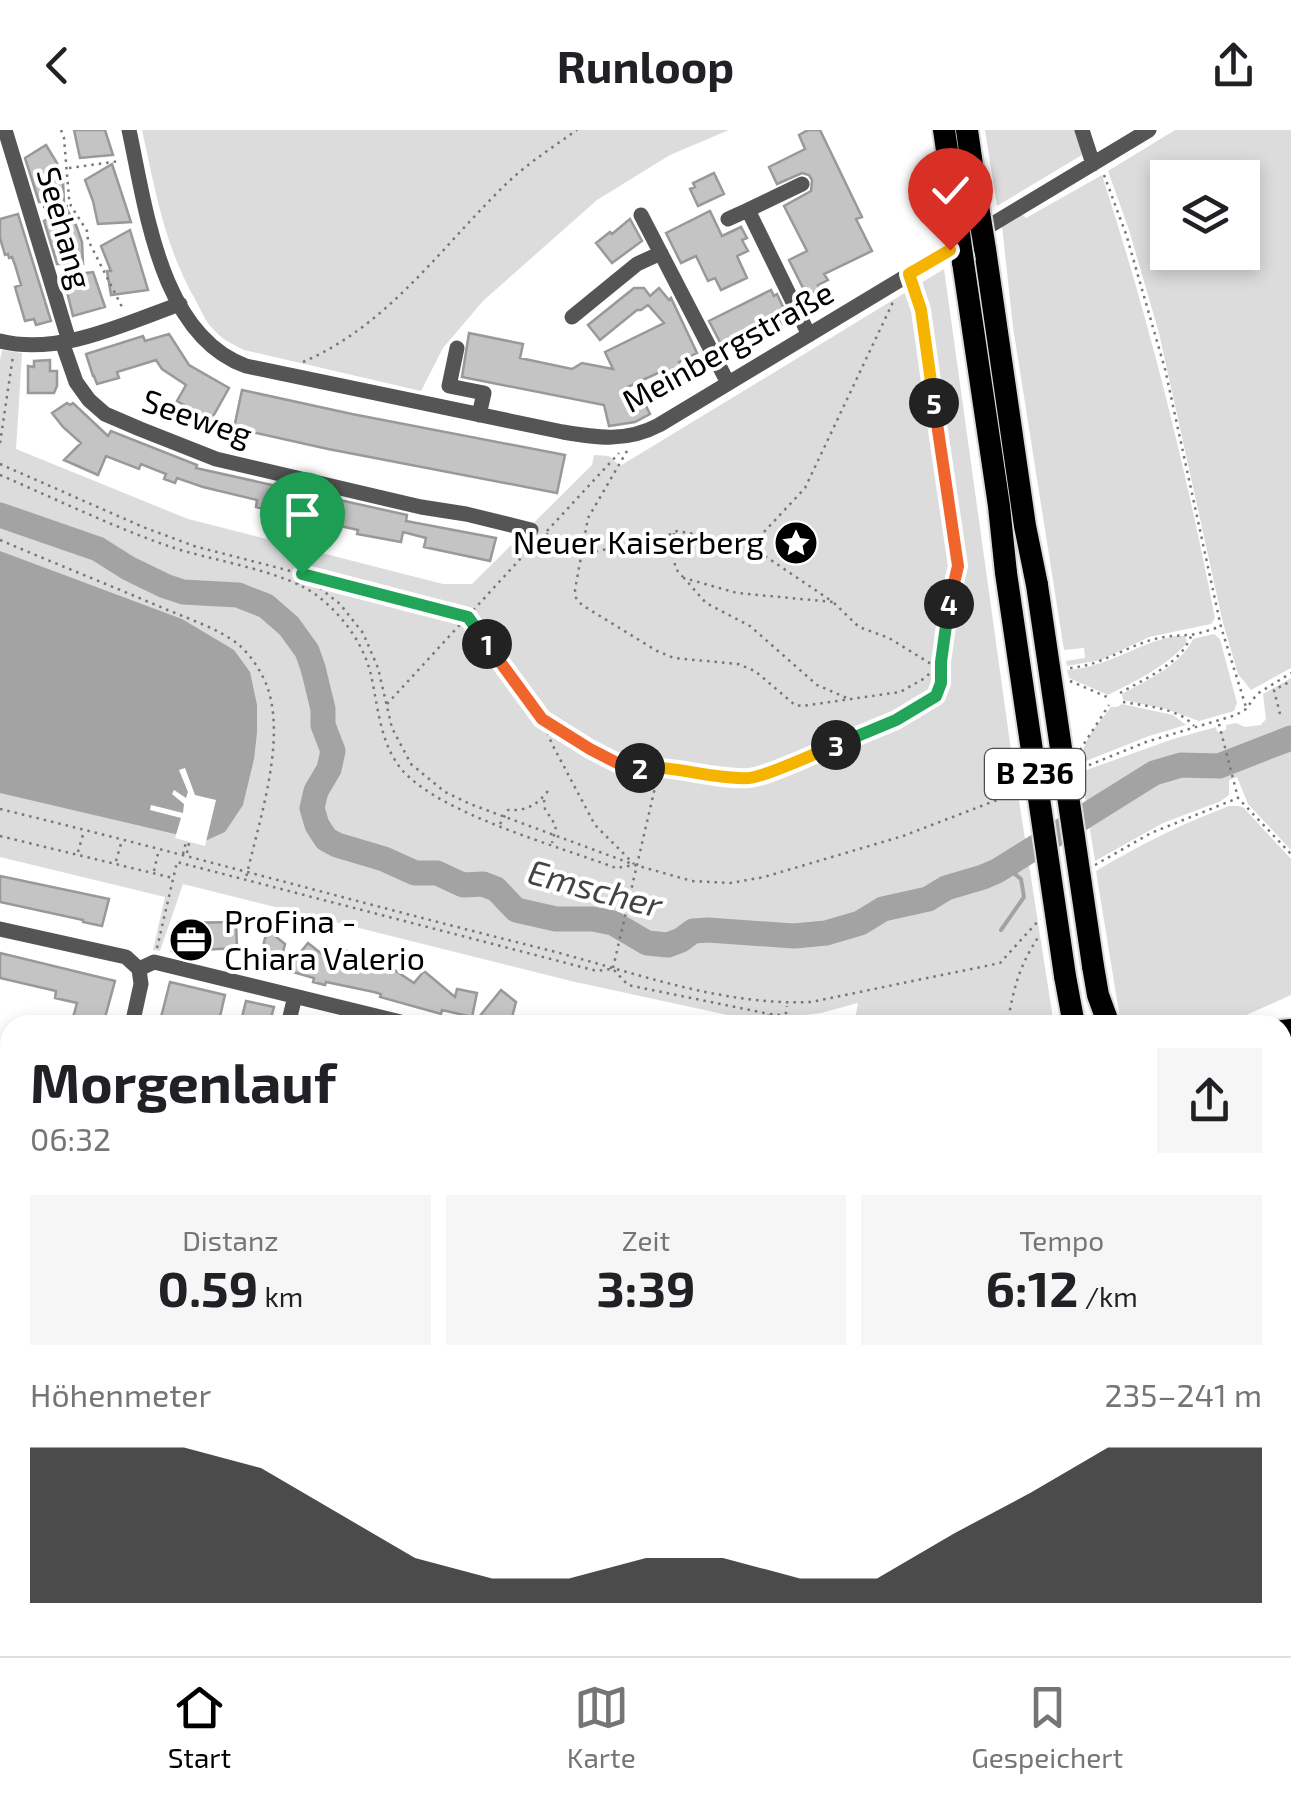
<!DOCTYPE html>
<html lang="de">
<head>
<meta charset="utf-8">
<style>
	:root { --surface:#fff; --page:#f6f6f6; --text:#202124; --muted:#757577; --line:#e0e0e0; --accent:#000 }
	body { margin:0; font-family:"Exo 2",sans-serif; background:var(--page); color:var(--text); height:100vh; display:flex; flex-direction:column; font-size:38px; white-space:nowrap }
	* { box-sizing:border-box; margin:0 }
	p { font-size:32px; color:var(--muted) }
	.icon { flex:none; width:55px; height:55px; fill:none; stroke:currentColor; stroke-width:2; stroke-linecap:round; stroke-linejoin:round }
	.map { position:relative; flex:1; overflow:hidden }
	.panel { position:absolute; left:0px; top:885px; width:1292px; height:642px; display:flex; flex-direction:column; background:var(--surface); border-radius:30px 30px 0 0; box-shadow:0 5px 15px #0003 }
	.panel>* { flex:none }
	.tools { position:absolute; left:1150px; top:30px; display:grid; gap:20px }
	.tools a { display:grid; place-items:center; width:110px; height:110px; border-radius:0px; background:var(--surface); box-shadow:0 5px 15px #0003; font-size:50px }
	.pin { position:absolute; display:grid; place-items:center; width:85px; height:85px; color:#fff; margin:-102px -42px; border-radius:50% 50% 50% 0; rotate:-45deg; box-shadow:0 0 10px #0007 }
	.pin .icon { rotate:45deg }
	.km { position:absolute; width:50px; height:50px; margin:-25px; border-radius:50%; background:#222; color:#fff; font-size:28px; line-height:50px; text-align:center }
	.round { display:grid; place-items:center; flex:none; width:105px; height:105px; border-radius:0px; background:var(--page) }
	.headline { display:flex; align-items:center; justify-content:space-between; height:170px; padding:0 30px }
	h1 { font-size:55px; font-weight:700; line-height:75px }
	.stats { display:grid; grid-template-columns:repeat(3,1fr); gap:15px; height:170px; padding:10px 30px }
	.stats div { display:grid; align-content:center; border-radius:0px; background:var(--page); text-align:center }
	.stats b { font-size:50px; font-weight:700 }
	.stats small { font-size:28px; font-weight:400 }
	.stats p { font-size:28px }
	.chart { height:280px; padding:20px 30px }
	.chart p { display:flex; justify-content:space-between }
	.chart svg { width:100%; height:180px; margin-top:10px; fill:var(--accent); opacity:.7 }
	header { display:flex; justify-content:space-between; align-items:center; height:130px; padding:0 30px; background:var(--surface); font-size:45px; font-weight:700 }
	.dock { display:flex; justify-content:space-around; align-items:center; height:140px; border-top:2px solid var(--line); background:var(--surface); font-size:28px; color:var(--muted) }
	.dock a { display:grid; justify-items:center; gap:5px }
	.dock .active { color:var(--accent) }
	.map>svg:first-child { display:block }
	.green { fill:#dcdcdc; fill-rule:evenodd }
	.water { fill:#a3a3a3 }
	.pier { fill:#fff }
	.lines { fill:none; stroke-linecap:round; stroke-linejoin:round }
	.stream { stroke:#a3a3a3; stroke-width:4 }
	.river { stroke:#a3a3a3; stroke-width:25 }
	.building { fill:#c4c4c4; stroke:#999; stroke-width:2.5 }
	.minor-tunnel { stroke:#d9d9d9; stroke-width:15; stroke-dasharray:15 8; stroke-linecap:butt }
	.major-casing { stroke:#dbdbdb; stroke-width:24 }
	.highway-casing { stroke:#dbdbdb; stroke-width:26 }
	.path { stroke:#777; stroke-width:2.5; stroke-dasharray:2.5 5; stroke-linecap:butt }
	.minor { stroke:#555; stroke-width:15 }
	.major { stroke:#000; stroke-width:20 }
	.highway { stroke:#000; stroke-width:22 }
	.rail-casing { stroke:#000; stroke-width:8 }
	.rail { stroke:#fff; stroke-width:4; stroke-dasharray:11; stroke-linecap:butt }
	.highway-bridge-casing { stroke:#dbdbdb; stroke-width:26; stroke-linecap:butt }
	.highway-bridge { stroke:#000; stroke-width:22 }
	.split-1-casing { stroke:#fff; stroke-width:20 }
	.split-2-casing { stroke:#fff; stroke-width:20 }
	.split-3-casing { stroke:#fff; stroke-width:20 }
	.split-4-casing { stroke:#fff; stroke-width:20 }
	.split-5-casing { stroke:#fff; stroke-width:20 }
	.split-6-casing { stroke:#fff; stroke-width:20 }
	.split-1 { stroke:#22a559; stroke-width:12 }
	.split-2 { stroke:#f0652b; stroke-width:12 }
	.split-3 { stroke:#f5b400; stroke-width:12 }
	.split-4 { stroke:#22a559; stroke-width:12 }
	.split-5 { stroke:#f0652b; stroke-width:12 }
	.split-6 { stroke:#f5b400; stroke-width:12 }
	.labels { text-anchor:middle; stroke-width:8; stroke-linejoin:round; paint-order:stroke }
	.shield { fill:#fff; stroke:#4c4c4c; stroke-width:2.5 }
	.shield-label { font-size:30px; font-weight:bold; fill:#000 }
	.street-label { font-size:32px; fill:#000; stroke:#fff }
	.poi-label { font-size:32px; fill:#000; stroke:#fff; text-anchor:end }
	.water-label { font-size:35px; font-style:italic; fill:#444; stroke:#fff }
</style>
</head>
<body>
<header><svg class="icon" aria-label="back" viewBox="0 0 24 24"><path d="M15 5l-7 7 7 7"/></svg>Runloop<svg class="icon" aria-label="share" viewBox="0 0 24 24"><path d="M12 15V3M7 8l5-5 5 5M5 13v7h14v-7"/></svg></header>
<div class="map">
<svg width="1291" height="1526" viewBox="0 0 1291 1526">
	<rect width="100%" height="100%" fill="#fff"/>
	<path class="green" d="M142 0H729L670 25 597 70 483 171 443 218 421 261 244 220C232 214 221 209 212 198 205 191 201 180 196 171 164 115 156 63 142 0Z
		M985 0H1076L1082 25 997 76Z
		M1175 0H1291V538L1251 560 1238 544 1223 493 1159 203 1129 100 1108 41ZM1168 48H1242V122H1168Z
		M1102 45C1149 190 1186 338 1215 488L1211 494 1149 507 1101 530 1067 536 1066 531 1085 528 1084 518 1064 520 1013 197 1002 96 1022 84 1026 88Z
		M944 139 1010 613 1054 895H854L858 873 821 883 755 891 571 851 183 754 160 821 153 820 165 767 0 727V230L2 220 22 223 16 319 188 389 443 454H472L592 335 594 325 609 326 620 336Z
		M1214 504 1220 509 1237 573 1234 581 1199 591 1166 579 1123 570 1122 564C1147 550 1180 536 1193 509Z
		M1175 506H1185L1187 513C1165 537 1136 551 1108 565L1069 548 1067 540C1109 537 1135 514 1175 506Z
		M1291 548V720L1248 674 1237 647 1229 650V665L1221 671 1163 693 1095 731 1081 642 1173 609 1216 597 1217 602 1226 600V595L1236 593 1245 597 1261 595 1266 589 1263 564Z
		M1122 574 1173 585 1186 595 1149 606 1081 633C1081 611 1099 593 1111 577H1117Z
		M1229 676H1239L1244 678 1291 729V865L1224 895H1121L1096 741C1139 715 1182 694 1229 676Z
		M1291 913V1094L1282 1096V916Z
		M1291 1166V1278L1284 1283 1291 1297V1526H800L801 1518H1282V1174Z"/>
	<path class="water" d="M0 421 182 489 234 520 250 542 257 575V603L254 629 243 675 225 702 205 711 0 663Z"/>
	<path class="pier" d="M185 638 195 665 216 670 205 716 175 708 181 688 150 680 151 675 183 683 184 674 172 664 174 660 186 668 188 662 179 640Z"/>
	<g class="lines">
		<path class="stream" d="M1001 800 1024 767 1021 749 1005 736"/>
		<path class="river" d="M0 385 98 419 128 438 165 456 183 462 238 465 266 476 289 496 307 521 313 538 323 579V595L333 621 329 639 316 661 312 678 317 695 326 709 337 715 384 729 415 743H437L463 755 483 754 496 759 516 780 556 789H593L613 793 647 813 668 815 681 810 693 801 708 800 794 806 826 803 860 793 883 779 928 769 946 758 983 747 997 741 1154 643 1181 635 1219 636 1291 608"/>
	</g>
	<path class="building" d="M74 0H105L113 25 80 28Z
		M808 0H820L862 87 856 89 872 121 824 144 828 150 818 155 820 159 807 166 789 130 807 121 784 76 811 61 812 50 809 45 802 43 777 54 769 37 805 19 799 5Z
		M46 15 57 33 63 51 64 72H39L25 28Z
		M112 34 131 92 98 94 93 71 85 50Z
		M714 43 724 64 698 76 690 59 695 57 693 53Z
		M66 78 76 95 82 112 83 134H57L44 91Z
		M710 81 722 106 741 97 747 108 742 110 748 121 737 126 747 148 721 160 715 148 708 151 696 126 681 133 666 103Z
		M18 84 51 191 36 195 34 189 25 191 15 157 21 155 15 135 12 127 9 128 8 124 5 125 0 108V89Z
		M630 89 642 111 612 133 596 113 610 102 612 104Z
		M130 100 148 160 111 165 107 141H111L101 116Z
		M93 142 105 177 73 186 66 158 78 144Z
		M634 158H644L650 166 659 158 669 170 671 168 697 223 679 232 684 241 664 251 660 242 623 259 633 280 645 274 650 284 635 292 609 296 604 275 462 247 469 203 523 214 520 228 572 239 582 233 613 239 605 222 664 193 648 175 641 180H637L600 210 588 195Z
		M771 160 774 166 777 164 785 181 777 185 781 195 745 212 742 206 722 216 709 191Z
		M169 204 189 235 229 258 211 290 177 271 186 255 162 239 156 230 117 242 119 248 97 254 94 246H93L86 224 143 206 145 211Z
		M50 230V241H57V256L54 263H28V236L34 237V231Z
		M242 260 352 284 565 325 557 363 328 319 234 298Z
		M67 273 70 275 73 273 108 306 111 301 197 335 196 338 407 385 406 391 496 408 490 431 424 417 426 408 403 402 401 412 357 404 358 400 256 377 257 370 203 357 177 348 175 353 164 349 166 344 141 334 139 339 106 326 98 345 64 330 81 313 63 297 52 283Z
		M0 746 109 769 102 796 83 792V790L0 772Z
		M236 792 237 818 200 820 197 827 172 821 178 793Z
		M270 802 285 814 279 838 259 833 265 808Z
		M308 813 336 835 347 821 376 842 384 833 414 853 424 841 455 867 457 859 477 863 472 887 442 880 441 884 380 867 381 864 374 862 326 852 325 855 313 852 314 848 286 840Z
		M0 823 115 851 103 895H71L77 873 55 868 56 861 0 848Z
		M170 852 225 865 218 895H159Z
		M501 860 516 872 510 895 479 887Z
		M246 871 274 877 269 895H240Z"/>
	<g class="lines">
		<path class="minor-tunnel" d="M334 1518 340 1526"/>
		<defs>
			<path id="major" d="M0 1173 10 1176
				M781 1526V1518"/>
			<path id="highway" d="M944 0 956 82
				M967 0 977 70
				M985 119 1025 396 1037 455
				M963 132 999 376 1006 443
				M1093 836 1098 865 1109 895
				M1065 846 1074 895
				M1282 901 1291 900
				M1282 1103 1291 1102
				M1282 1124 1291 1121
				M1282 1424 1291 1437
				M1282 1467 1291 1481"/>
		</defs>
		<use href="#major" class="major-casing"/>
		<use href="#highway" class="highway-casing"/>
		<path class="path" d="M61 0 64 8 69 68 71 76 87 101 88 110 122 177
			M69 38 120 31
			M1104 45 1126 104 1165 239 1221 497 1246 577
			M43 77 70 76
			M303 232C386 196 436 124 499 61 522 37 550 19 577 0
			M0 313 13 226
			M627 321 588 388 575 460 576 468 582 475 657 521 674 528 738 534 755 541 795 575 802 576 900 562 925 548 941 532
			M0 334 143 397 194 416 302 444 340 474 363 503 378 538 392 598 411 634 445 662 470 674 635 735 692 751 731 753 764 747 903 706 1018 662
			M0 345C56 369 111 396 168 416 211 431 285 440 319 467 342 485 362 512 370 541 378 573 379 614 403 641 443 685 558 716 616 738L634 735
			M547 401 619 323
			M764 402 805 358 894 170
			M674 403 675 438 683 447
			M546 404 582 414
			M0 410C54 433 109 455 163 478 186 488 220 499 239 515 251 525 263 544 268 559 286 614 258 694 246 748
			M581 425 672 404 677 401 735 411
			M765 426 833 472 737 463 684 448 706 473 750 496 817 555 847 568
			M298 454 302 444 467 487 542 589 552 614 595 695 634 734
			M834 473 859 497 889 508 936 537
			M1070 538C1103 535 1124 517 1155 509 1169 505 1182 506 1196 504 1204 502 1212 499 1220 497
			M1070 551 1107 567
			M1120 563C1144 549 1181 534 1191 506
			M1123 572C1145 576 1179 578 1194 596
			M387 574 534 414
			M1280 584 1274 560 1291 551
			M542 589C568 605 597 628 626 636 640 640 652 635 666 637 695 641 724 647 753 648L896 590 936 566 941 553V532L955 450
			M1219 594 1238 668 1291 724
			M1080 620 1109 575
			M1082 638 1146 612 1236 585 1246 579 1257 564 1291 543
			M544 670 545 679 556 696 552 713
			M0 679C182 723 363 774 544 819 631 841 720 876 811 872L1000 833 1040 789
			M500 694 508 680C527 681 537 675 548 661
			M0 706 173 748
			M78 722 84 701
			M187 723 189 713
			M183 724 186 712
			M116 731 122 710
			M1095 735 1151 703 1238 668
			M154 741 159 719
			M157 818 177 732 597 841 611 839
			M613 838 660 636
			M614 840 628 855 769 884 766 895
			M770 884 780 885 786 883 787 876
			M151 886 187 895
			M1007 895C1014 858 1018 838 1039 806
			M1282 1193 1291 1185
			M1286 1312 1291 1322"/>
		<path class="minor" d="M5 0 69 211
			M129 0C146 78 160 205 246 236L563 302C598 308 627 312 659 295L1149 0
			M1082 0 1093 34
			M802 54 748 80 809 205
			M641 85 728 253
			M728 89 748 80
			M909 144 921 180 958 436
			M572 187 637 134 661 123
			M0 211C59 226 124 194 180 174
			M62 212 76 252 89 270 105 284 140 299 216 329 421 377 466 384 531 400
			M457 218 449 256 484 263 479 285
			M0 799 126 827 139 839 141 854 132 895
			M139 839 154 832 413 895
			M288 895 295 866"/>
		<use href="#major" class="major"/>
		<use href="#highway" class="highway"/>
		<defs>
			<path id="rail" d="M1282 1297 1291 1294
				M1282 1341 1291 1337
				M0 1463 10 1465
				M0 1490 10 1491"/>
		</defs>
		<use href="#rail" class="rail-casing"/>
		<use href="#rail" class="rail"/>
		<defs>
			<path id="highway-bridge" d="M977 70 985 119
				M956 82 963 132
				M1006 443 1065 846
				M1037 455 1093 836"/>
		</defs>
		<use href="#highway-bridge" class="highway-bridge-casing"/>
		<use href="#highway-bridge" class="highway-bridge"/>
	</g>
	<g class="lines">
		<defs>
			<path id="split-1" d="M302 444 468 487 487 514"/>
			<path id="split-2" d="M487 514 542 589 590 619 623 636 640 638"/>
			<path id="split-3" d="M640 638C677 635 712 650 749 648 768 646 816 623 836 615"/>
			<path id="split-4" d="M836 615 896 590 936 566 941 553V532L949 474"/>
			<path id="split-5" d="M934 273 958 436 949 474"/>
			<path id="split-6" d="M934 273 921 180 909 144 950 120"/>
		</defs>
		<use href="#split-1" class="split-1-casing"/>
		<use href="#split-2" class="split-2-casing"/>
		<use href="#split-3" class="split-3-casing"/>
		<use href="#split-4" class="split-4-casing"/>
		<use href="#split-5" class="split-5-casing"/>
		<use href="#split-6" class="split-6-casing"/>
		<use href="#split-1" class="split-1"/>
		<use href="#split-2" class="split-2"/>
		<use href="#split-3" class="split-3"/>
		<use href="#split-4" class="split-4"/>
		<use href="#split-5" class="split-5"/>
		<use href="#split-6" class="split-6"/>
	</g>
	<defs>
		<symbol id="sight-disc" viewBox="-11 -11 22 22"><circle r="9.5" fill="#000" stroke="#fff"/><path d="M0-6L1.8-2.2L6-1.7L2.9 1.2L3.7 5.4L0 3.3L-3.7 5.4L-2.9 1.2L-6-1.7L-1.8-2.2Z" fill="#fff"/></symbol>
		<symbol id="office-disc" viewBox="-11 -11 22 22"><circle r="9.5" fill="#000" stroke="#fff"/><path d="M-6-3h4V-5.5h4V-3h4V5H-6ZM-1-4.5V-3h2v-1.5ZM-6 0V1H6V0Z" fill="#fff"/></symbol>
	</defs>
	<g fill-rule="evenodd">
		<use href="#sight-disc" x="771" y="388" width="50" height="50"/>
		<use href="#office-disc" x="166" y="785" width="50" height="50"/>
	</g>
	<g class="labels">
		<rect class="shield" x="985" y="619" width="100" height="50" rx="8"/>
		<g class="shield-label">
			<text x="1035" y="654">B 236</text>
		</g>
		<g class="street-label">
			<text transform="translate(64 98) rotate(74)" y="11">Seehang</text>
			<text transform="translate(728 217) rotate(-29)" y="11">Meinbergstraße</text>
			<text transform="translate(197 288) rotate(19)" y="11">Seeweg</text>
		</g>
		<g class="poi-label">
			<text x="764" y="424">Neuer Kaiserberg</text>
			<text x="224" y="803" text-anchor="start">ProFina -<tspan x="224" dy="37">Chiara Valerio</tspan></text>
		</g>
		<g class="water-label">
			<text transform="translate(595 759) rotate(15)" y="12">Emscher</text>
		</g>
	</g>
</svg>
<div class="tools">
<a><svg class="icon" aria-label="layers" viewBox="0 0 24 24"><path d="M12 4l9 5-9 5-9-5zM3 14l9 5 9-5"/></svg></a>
</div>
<div class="pin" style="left:302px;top:444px;background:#1e9e55"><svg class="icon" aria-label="arrive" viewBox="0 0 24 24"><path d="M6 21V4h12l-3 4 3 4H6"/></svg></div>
<div class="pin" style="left:950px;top:120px;background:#d93025"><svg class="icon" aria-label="check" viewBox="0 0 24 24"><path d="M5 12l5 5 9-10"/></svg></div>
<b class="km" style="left:487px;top:514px">1</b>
<b class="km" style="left:640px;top:638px">2</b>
<b class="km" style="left:836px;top:615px">3</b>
<b class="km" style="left:949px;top:474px">4</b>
<b class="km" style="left:934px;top:273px">5</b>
<section class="panel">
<div class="headline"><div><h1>Morgenlauf</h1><p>06:32</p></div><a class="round"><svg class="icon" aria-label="share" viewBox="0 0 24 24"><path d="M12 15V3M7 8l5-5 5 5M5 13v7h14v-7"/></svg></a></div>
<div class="stats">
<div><p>Distanz</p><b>0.59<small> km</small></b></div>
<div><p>Zeit</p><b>3:39</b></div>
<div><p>Tempo</p><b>6:12<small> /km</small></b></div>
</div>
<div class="chart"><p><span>Höhenmeter</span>235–241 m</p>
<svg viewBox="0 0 160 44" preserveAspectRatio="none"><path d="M0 44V6L10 6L20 6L30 11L40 22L50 33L60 38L70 38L80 33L90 33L100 38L110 38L120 27L130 17L140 6L150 6L160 6V44z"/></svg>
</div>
</section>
</div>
<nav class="dock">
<a class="active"><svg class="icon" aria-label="home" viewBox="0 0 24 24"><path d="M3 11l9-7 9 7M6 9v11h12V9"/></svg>Start</a>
<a><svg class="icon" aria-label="map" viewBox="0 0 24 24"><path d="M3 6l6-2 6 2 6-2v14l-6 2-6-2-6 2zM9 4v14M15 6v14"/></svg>Karte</a>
<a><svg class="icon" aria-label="saved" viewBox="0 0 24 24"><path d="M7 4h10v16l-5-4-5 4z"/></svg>Gespeichert</a>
</nav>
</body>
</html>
